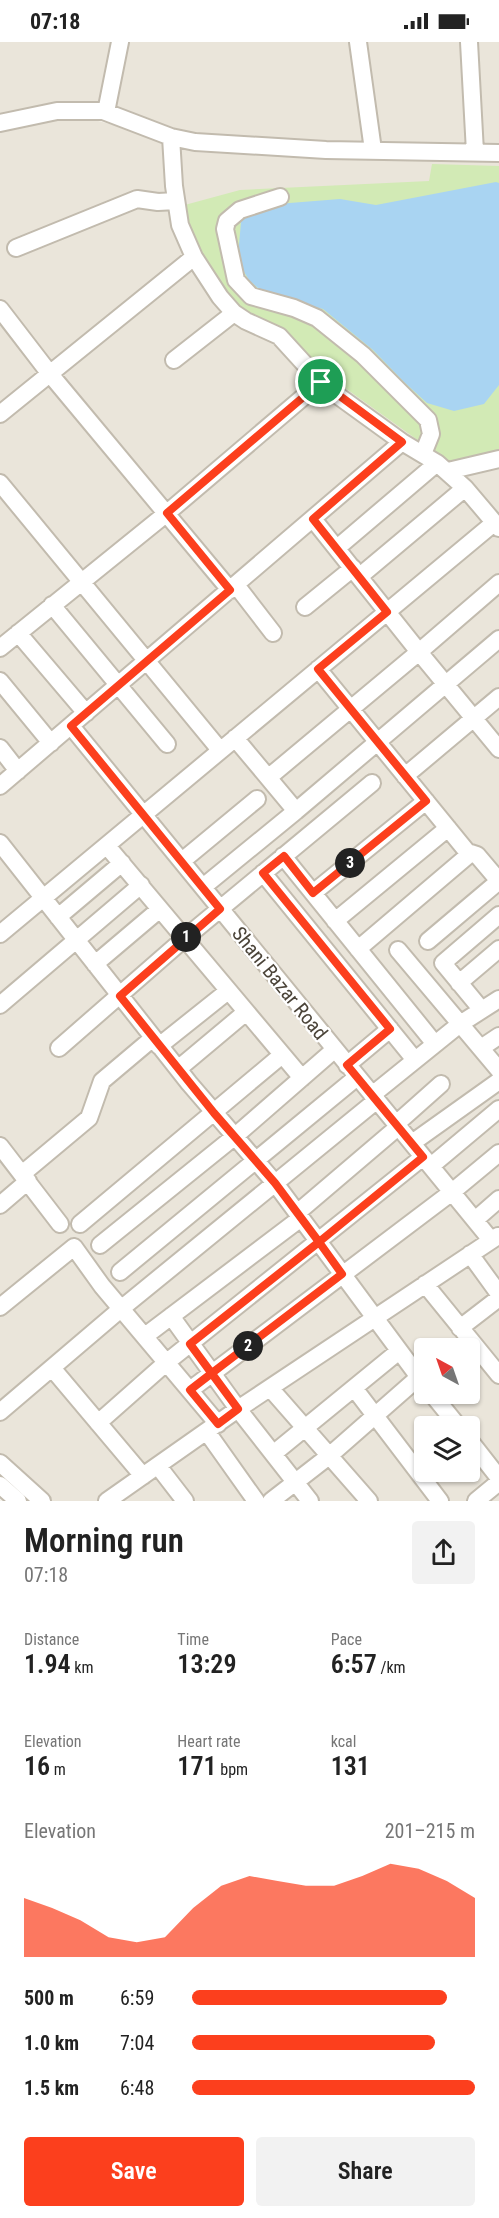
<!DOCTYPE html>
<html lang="en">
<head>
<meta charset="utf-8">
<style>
	:root { --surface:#fff; --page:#f2f2f2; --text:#222; --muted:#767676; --accent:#fc3f1d }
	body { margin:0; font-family:"Roboto Condensed",sans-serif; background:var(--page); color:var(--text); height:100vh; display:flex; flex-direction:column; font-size:22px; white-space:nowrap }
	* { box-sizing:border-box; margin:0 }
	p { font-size:20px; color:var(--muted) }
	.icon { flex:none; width:33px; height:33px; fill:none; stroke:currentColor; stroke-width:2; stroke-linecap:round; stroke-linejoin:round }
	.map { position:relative; height:1459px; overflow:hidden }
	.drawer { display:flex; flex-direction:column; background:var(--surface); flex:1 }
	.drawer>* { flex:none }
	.needle { width:39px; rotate:320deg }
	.controls { position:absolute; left:414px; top:1296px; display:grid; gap:12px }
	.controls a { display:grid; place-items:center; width:66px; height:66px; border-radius:6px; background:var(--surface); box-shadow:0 2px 4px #0004; font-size:30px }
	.pin { position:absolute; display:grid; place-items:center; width:51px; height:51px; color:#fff; margin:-26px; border:3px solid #fff; border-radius:50%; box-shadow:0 2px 6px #0007 }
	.km { position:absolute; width:30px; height:30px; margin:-15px; border-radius:50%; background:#222; color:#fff; font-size:16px; line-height:30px; text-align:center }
	.round { display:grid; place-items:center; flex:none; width:63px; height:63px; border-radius:6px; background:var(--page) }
	.head { display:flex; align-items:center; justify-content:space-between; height:102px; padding:0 24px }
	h1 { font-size:33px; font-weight:600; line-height:45px }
	.stats { display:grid; grid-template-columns:repeat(3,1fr); gap:9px; height:102px; padding:6px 24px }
	.stats div { display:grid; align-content:center }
	.stats b { font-size:26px; font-weight:600 }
	.stats small { font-size:16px; font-weight:400 }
	.stats p { font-size:16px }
	.chart { height:168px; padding:12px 24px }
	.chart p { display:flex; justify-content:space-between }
	.chart svg { width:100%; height:108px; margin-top:6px; fill:var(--accent); opacity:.7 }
	.primary-button { display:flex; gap:12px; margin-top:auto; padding:12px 24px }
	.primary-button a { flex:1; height:69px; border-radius:6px; background:var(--accent); color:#fff; font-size:24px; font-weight:600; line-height:69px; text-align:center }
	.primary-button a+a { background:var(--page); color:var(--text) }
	ul { padding:0 24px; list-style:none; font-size:20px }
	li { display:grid; grid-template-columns:96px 72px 1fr; align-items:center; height:45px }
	li i { height:15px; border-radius:8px; background:var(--accent) }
	.status { display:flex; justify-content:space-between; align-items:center; height:42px; padding:0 30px; background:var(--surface); direction:ltr }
	.status svg { height:16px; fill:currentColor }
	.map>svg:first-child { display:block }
	.residential { fill:#eae5da; fill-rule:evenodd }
	.green { fill:#d2eab5 }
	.water { fill:#a9d4f2 }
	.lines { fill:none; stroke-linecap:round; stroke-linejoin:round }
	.minor-casing { stroke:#c2bbae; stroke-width:20 }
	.minor { stroke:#fff; stroke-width:16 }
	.route-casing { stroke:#fff; stroke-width:12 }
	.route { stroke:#fc3f1d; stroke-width:8 }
	.labels { text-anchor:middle; stroke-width:4.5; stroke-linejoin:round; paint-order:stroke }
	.street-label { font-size:20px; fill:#4b4439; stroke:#fff }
</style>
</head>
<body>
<div class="status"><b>07:18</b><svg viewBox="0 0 49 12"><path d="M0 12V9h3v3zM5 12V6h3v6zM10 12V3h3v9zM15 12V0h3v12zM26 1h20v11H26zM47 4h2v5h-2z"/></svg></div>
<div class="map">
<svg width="499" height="1459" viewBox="0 0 499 1459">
	<rect width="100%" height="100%" fill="#f6f3ec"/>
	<path class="residential" d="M0 0H499V104L353 102 219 97 182 91 95 63 44 62 0 73Z
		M49 75 86 76 126 86 195 110 320 116 499 119V1459H48L0 1419V88ZM424 1306H470V1352H424ZM424 1384H470V1430H424Z"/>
	<path class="green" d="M432 122 499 124V411L451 422 334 338 293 298 241 271 221 247 187 187 181 164 240 148 429 139Z"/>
	<path class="water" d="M496 140 499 141V343L484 362 454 369 427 361 404 340 373 308 323 267 266 253 249 238 241 225 239 203 241 180 253 169 277 162 340 157 376 163Z"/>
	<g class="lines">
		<defs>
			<path id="minor" d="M358 0 373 108
				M469 0 475 110
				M106 70 120 0
				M0 81 57 69H103L171 95 195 100 326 108 499 111
				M171 95 174 144 180 183 194 215 220 255 234 271 246 279 279 294 321 340 337 353 402 400 437 421 465 446 499 486
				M280 155 240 168 227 179 225 187 227 196 236 238 251 254 294 266 317 276 363 313 428 378 431 392 423 412
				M16 206 137 157 158 160 176 159
				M0 267 50 332 230 548
				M174 318 234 271
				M0 372 194 215
				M448 429 499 417
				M0 441 220 708
				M313 477 419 610 499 707
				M337 506 437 421
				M360 534 465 446
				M236 543 273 591
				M52 563 167 702
				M305 565 353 526
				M18 591 86 671
				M0 606 167 471 321 340
				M318 627 469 812
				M0 639 51 701
				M71 684 491 1198
				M0 706 18 729
				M405 734 499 655
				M269 735 419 610 499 541
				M0 744 402 400
				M296 769 499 597
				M0 801 189 1041 275 1141 424 1342
				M107 804 302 1036
				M283 814 435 1002
				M182 819 257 757
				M263 831 415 1018
				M203 845 296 769 235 696
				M313 851 426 759
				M58 875 122 821
				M335 879 448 786
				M0 892 494 481
				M428 899 499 839
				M358 907 471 811 477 813 499 839
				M398 908 499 1028
				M95 922 160 867
				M459 941 499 907
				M0 963 141 843
				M481 967 443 921 499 873
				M159 1004 228 949
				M59 1006 185 896 372 741
				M481 1006 499 994
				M347 1023 390 987
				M178 1027 246 970
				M372 1053 460 982 499 957
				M396 1082 441 1042
				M412 1101 499 1039
				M0 1104 60 1182
				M431 1124 499 1067
				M22 1132 89 1076 102 1039 153 996
				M0 1163 28 1139
				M297 1171 398 1085
				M475 1178 499 1157
				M80 1182 282 1013
				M100 1203 234 1095 334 1008
				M470 1212 499 1252
				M120 1230 357 1035
				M425 1242 499 1333
				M0 1265 74 1205 102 1244 218 1382
				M171 1274 238 1367 310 1459
				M460 1286 499 1256
				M145 1294 301 1176
				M52 1326 143 1434
				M270 1346 369 1459
				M354 1346 440 1459
				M190 1348 452 1150 499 1111
				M432 1352 458 1384
				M0 1370 122 1266 377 1058
				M98 1381 167 1320 423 1115
				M207 1390 256 1459
				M470 1399 499 1436
				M273 1412 399 1309
				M0 1421 42 1459
				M158 1424 185 1459
				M0 1443 18 1459
				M107 1459 238 1367 498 1194
				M271 1459 329 1414 419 1335
				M476 1459 499 1440"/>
		</defs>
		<use href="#minor" class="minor-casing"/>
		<use href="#minor" class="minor"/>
	</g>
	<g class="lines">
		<defs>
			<path id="route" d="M321 340 167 471 230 548 71 684 220 867 120 954 214 1071 275 1141 319 1200 190 1302 238 1367 218 1382 190 1348 212 1331 342 1232 319 1200 423 1115 347 1023 390 987 263 831 284 814 313 851 426 759 318 627 387 570 313 477 402 400 321 340"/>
		</defs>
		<use href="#route" class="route-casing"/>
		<use href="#route" class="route"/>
	</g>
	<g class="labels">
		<g class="street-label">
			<text transform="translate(280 941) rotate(51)" y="7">Shani Bazar Road</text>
		</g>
	</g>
</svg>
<div class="controls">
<a><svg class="needle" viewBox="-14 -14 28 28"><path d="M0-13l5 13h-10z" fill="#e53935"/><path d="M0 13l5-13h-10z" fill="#767676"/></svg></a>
<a><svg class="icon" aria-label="layers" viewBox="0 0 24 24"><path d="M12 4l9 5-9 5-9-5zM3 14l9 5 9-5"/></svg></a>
</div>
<div class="pin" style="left:321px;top:340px;background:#1e9e55"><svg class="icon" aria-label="arrive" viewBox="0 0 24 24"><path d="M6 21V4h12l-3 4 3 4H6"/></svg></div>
<b class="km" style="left:186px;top:895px">1</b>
<b class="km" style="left:248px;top:1304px">2</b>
<b class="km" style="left:350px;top:821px">3</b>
</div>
<section class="drawer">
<div class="head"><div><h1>Morning run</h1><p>07:18</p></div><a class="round"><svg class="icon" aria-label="share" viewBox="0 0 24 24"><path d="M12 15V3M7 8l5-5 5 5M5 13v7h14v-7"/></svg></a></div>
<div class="stats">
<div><p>Distance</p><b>1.94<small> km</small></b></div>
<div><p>Time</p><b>13:29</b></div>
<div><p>Pace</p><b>6:57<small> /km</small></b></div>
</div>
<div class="stats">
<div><p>Elevation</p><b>16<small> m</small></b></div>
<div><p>Heart rate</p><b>171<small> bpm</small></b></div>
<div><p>kcal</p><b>131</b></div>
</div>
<div class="chart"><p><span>Elevation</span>201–215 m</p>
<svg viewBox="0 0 160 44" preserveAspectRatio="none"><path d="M0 44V20L10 24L20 29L30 36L40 38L50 36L60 24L70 15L80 11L90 13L100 15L110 15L120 11L130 6L140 8L150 13L160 20V44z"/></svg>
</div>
<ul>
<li><b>500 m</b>6:59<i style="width:90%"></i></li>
<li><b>1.0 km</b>7:04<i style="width:86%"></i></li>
<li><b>1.5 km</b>6:48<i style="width:100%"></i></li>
</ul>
<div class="primary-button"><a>Save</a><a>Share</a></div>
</section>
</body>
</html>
